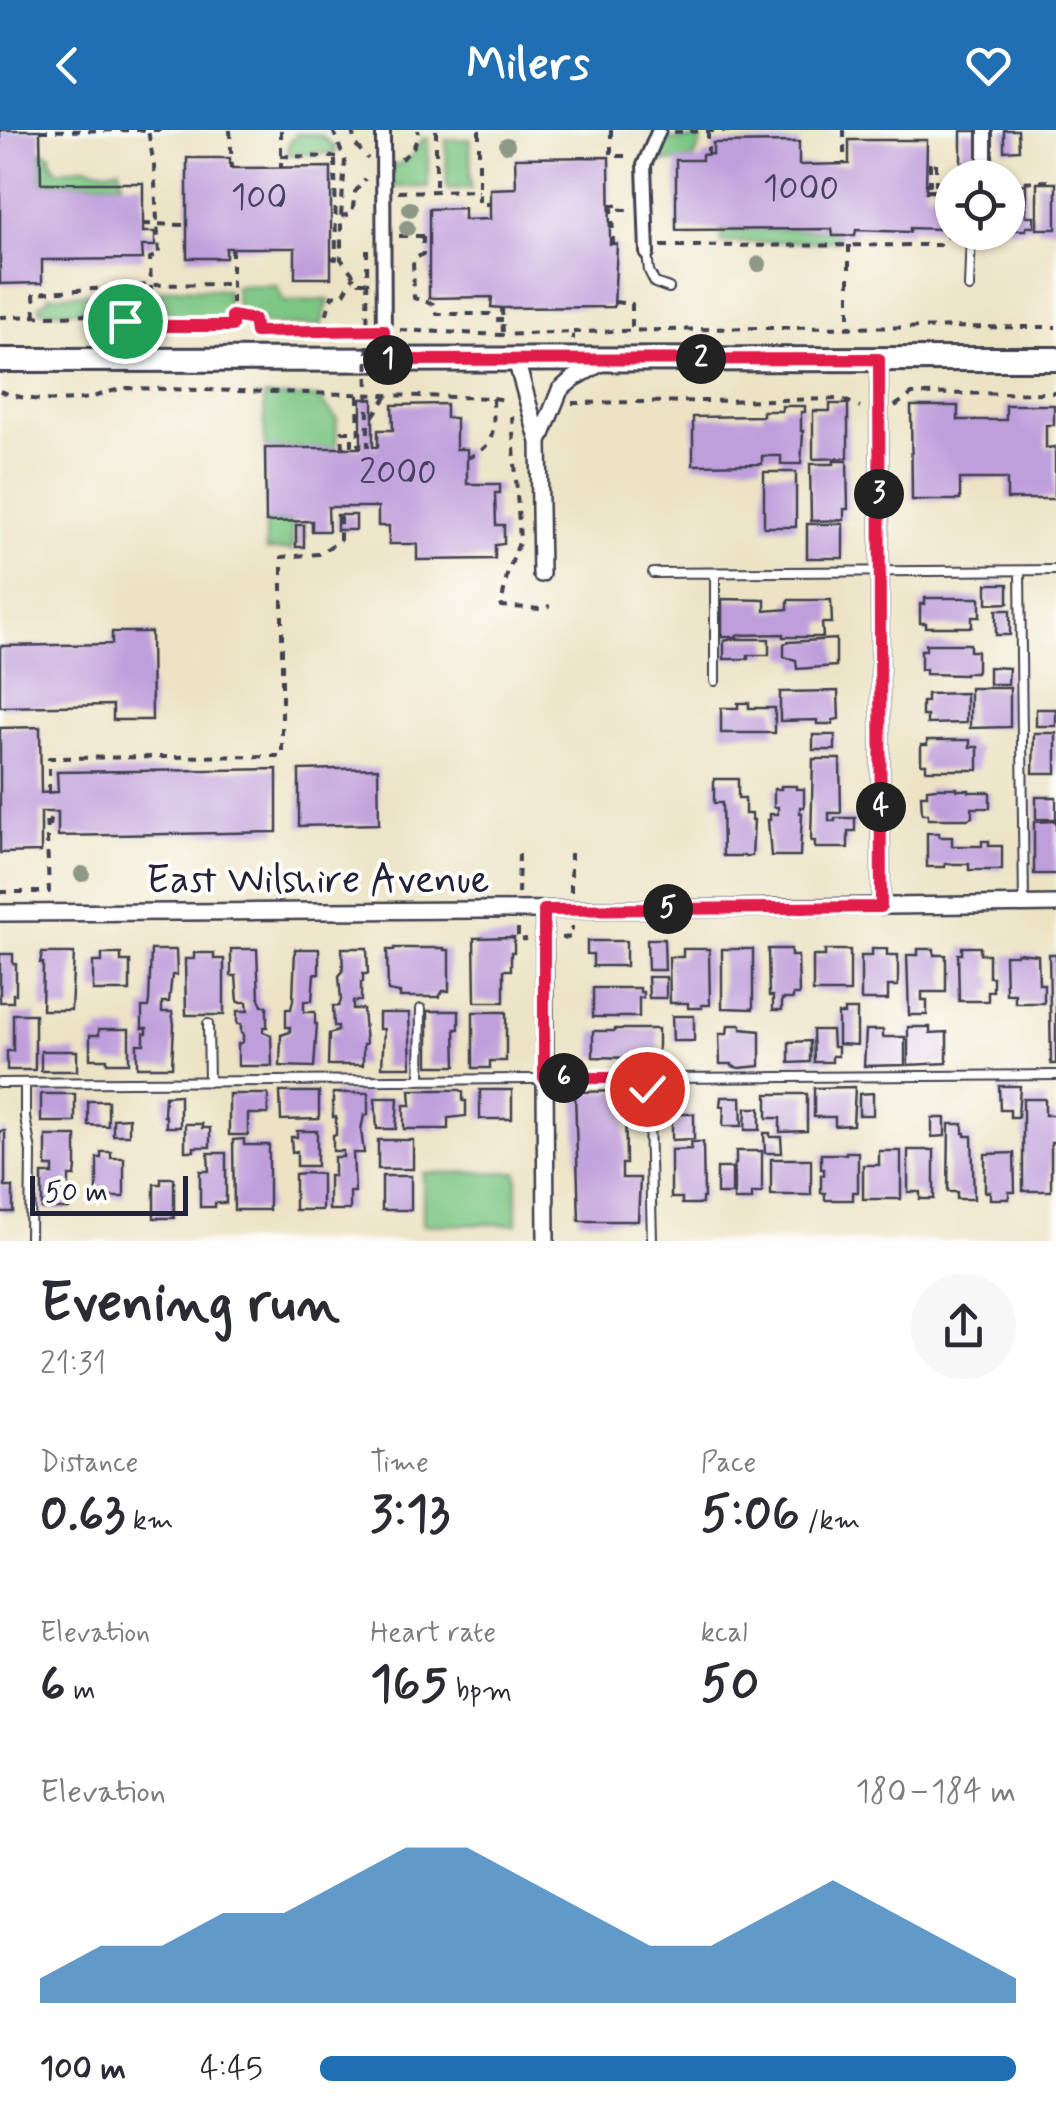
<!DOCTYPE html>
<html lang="en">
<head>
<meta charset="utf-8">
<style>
	:root { --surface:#fff; --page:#f7f7f7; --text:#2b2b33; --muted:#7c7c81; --accent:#1f6fb2 }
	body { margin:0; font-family:Mynerve,sans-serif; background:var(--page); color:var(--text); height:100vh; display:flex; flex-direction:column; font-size:38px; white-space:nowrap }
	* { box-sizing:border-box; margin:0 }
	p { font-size:32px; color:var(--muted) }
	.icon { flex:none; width:55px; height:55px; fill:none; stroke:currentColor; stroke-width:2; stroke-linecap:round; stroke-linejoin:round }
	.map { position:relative; height:1111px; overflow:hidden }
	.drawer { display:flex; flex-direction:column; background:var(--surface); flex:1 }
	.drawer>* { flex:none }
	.tools { position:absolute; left:935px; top:30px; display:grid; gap:20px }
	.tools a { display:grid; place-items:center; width:90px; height:90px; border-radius:50%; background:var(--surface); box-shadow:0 2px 8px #0004; font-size:50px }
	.scale { position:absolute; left:30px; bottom:25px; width:158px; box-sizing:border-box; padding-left:10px; border:5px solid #22223b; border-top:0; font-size:28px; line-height:35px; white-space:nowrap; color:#22223b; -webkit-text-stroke:8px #fdfcf7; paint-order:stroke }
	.pin { position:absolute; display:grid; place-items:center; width:85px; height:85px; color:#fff; margin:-42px; border:5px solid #fff; border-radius:50%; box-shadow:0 2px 10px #0007 }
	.km { position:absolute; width:50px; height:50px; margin:-25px; border-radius:50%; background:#222; color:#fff; font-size:28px; line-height:50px; text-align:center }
	.round { display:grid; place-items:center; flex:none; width:105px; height:105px; border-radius:52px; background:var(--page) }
	.headline { display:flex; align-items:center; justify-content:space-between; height:170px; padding:0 40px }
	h1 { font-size:55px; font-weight:800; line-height:75px }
	.metrics { display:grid; grid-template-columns:repeat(3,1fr); gap:15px; height:170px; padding:10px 40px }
	.metrics div { display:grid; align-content:center }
	.metrics b { font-size:50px; font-weight:800 }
	.metrics small { font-size:28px; font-weight:400 }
	.metrics p { font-size:28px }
	.chart { height:280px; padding:20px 40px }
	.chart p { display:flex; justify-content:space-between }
	.chart svg { width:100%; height:180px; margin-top:10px; fill:var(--accent); opacity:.7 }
	ul { padding:0 40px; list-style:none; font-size:32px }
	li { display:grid; grid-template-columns:160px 120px 1fr; align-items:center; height:75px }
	li i { height:25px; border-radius:12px; background:var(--accent) }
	header { display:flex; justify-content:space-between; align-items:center; height:130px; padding:0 40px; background:var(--accent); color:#fff; font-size:45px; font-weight:800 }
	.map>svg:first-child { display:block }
	.green { fill:#7cc683; stroke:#4f745f; stroke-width:2.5 }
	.building { fill:#bf9fdb }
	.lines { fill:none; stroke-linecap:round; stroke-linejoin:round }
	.service-casing { stroke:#403f50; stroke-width:12 }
	.pedestrian-casing { stroke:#403f50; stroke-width:18 }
	.minor-casing { stroke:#403f50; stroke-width:20 }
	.secondary-casing { stroke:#403f50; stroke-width:28 }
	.path { stroke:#403f50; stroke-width:4; stroke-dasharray:8 8; stroke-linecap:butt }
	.service { stroke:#fff; stroke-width:8 }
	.pedestrian { stroke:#fff; stroke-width:12 }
	.minor { stroke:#fff; stroke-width:15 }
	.secondary { stroke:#fff; stroke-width:22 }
	.path-bridge { stroke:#403f50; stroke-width:4; stroke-dasharray:8 8; stroke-linecap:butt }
	.tree { fill:#8e9886 }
	.route-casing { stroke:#fff; stroke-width:20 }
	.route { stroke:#e11d48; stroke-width:12 }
	.labels { text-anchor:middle; stroke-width:8; stroke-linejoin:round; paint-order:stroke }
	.number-label { font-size:35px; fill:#494163 }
	.street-label { font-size:40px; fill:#22223b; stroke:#fdfcf7 }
</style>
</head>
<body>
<header><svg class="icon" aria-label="back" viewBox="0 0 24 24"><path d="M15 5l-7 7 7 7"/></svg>Milers<svg class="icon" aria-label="heart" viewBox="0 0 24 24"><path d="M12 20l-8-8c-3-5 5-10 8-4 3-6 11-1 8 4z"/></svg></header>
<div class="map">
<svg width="1056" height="1111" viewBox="0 0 1056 1111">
	<rect width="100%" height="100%" fill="#fdfcf7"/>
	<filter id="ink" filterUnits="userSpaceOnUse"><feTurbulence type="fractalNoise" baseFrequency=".01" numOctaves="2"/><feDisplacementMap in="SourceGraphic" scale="20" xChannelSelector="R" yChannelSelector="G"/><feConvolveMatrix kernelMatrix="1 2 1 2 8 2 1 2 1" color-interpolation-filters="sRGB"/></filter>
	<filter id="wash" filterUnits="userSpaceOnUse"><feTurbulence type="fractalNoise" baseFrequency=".0048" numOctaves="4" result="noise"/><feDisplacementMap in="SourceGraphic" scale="40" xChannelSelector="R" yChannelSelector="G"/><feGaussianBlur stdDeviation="2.25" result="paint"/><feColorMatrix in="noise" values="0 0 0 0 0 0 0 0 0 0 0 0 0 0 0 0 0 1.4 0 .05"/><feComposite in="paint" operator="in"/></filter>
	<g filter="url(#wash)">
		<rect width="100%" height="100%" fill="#ece3c4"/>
		<path class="green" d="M297 4 321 5 335 18 336 23 288 25V15Z
			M422 9H428V57H391V36C408 34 415 23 422 9Z
			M470 9 471 58 447 59 446 10Z
			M700 9V15L693 30 661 32 660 17 666 10Z
			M40 21 51 25V32L58 41 85 36 105 41 120 38 122 53H41Z
			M832 99 834 106H838V111L721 113 722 100Z
			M277 155 283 171 329 170 321 195H268L255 185 246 186 238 182 235 156Z
			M172 158 227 160 228 194H173L172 191H161L159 162Z
			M134 161V169L121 185 97 181H40V174L48 170V166Z
			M264 266 318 268 337 289 336 318H265Z
			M292 391V420H266V392Z
			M517 1042V1094L423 1095V1043Z"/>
		<g id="blocks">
			<path class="building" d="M0 0H40L41 53H143V102H155V116H142L143 129 42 130V153L0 154Z
				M1004 0H1018L1019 20 1004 21Z
				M961 1H979V33H961Z
				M849 10H927L926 62H940V67L947 66V77L939 78V99L910 98V102L856 100 855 105 845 106H833L832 99 676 100V30H702V25L713 24V13L799 12V35L849 34Z
				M609 27 610 114H617L614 177 502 178 491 177 492 167 429 168V79L464 78V90L490 89V59L516 58 515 28Z
				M187 28H230V37L232 38 331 37V148H295V118H226V128H187Z
				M1037 53H1056V99H1037Z
				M1026 54V86H1034V97H1026V100H1008V55Z
				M361 269H373V317H378V300H393L392 275 446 274V288H456V319H467V354H500V363H495L496 395H504V414L495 415V429L417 430V414H389V396H378V377H328L329 401H312V391L266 392 265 318H361Z
				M830 274H848V328L813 329V281H830Z
				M1006 275H1054V295H1046V318L1055 317V369H1007V349H960V370H912L911 276H958V290H1006Z
				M782 276H805V282H801V301H803L801 334H781V326H762V334L693 335V287L763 286V281H782Z
				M834 331H847L848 379H844V390L811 391 810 334H834Z
				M764 342H796V397H764Z
				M337 385H356V400H337Z
				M807 394H843V428H807Z
				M296 395H304V417H296Z
				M987 454H1008V473L987 474Z
				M925 468H980V487H972V497H926V493H920V474H925Z
				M722 469 765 470V481L788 479V470H831L832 493H822L823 507H783V504L737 505V507H722Z
				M996 480H1010V505H996Z
				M112 502H151L152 590H113V575L0 577V516L112 514Z
				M733 509H769V525H748V529H724V511Z
				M836 509V536L797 539 796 530 784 527V514L789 512Z
				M926 514H970V521H977V540L976 543H965V545L926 544V539L921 540V520H926Z
				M989 537 1009 538 1008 554H989Z
				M970 558H1010V597L970 598Z
				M838 561 839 589 833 590V594H817V590L780 591V562Z
				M966 563V593L927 594V586H922V572H927V564Z
				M738 573H749V578H775V603H721V578H738Z
				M1036 579H1056V596H1036Z
				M40 597 41 663 58 662 57 642 277 639V702L58 706V682H41V722L0 723V598Z
				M1034 603H1056V643H1033Z
				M813 605H835V620H813Z
				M927 610H970V617H978V640H926V634H921V615H927Z
				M813 629H840L841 683H829V691H835V688H855V701H848V718H815V711H811Z
				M378 638 379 694 299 696V640Z
				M714 649H738V668H745V684H752V690H754L752 726H723L722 673H714Z
				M781 656H796V659H804V677H800V683H802L800 726H771L768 690H770V684H778V677H774V659H781Z
				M936 658H957V660H969V662H990V678H972V687L968 689H928V684H922L921 665H927V659Z
				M1036 667H1056V689H1036Z
				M1056 691V744H1034V692Z
				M927 703H939V707H952V716H982V711H989V716H1002V740H969V734H945V737H927Z
				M514 807V822H511V840H504V872H475L474 808Z
				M647 809H664L665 840H648Z
				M587 811H626V836H593V824H587Z
				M962 817H980V824H989V847H993V861H988V871H959L958 824H962Z
				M342 818H367L368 844H363V852H361V871H353V879H363L366 914 363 915V935H328L329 904 338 901V896H334L333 876H339L341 870 339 846 343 841Z
				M394 818H444V820H449V861H443L439 867H400V863L388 861 387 820H394Z
				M231 819H257L259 869 262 876H267V897H263V902L271 905 272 936H238V914L243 912V903H241V894H237V881H248L247 872H238L236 846H231Z
				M295 819H319V844H314L312 871H304V882H315V894H317L314 937 280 936 281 905 290 902V897H286V879H291L293 870Z
				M683 819H709L710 875H702V878H688V873H670L669 827H683Z
				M722 819H753V879L722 878Z
				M768 819H791V826H798L799 865H793V869H782V880H773V866H769Z
				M872 819H887V825H898V856H888V870H861V826H872Z
				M918 819H934V825H946V862H922V870H927V885H909L907 825H918Z
				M151 820H176L177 845H172L169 872H162V882H172L174 894 172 937H137V914H144V903H147V898H142V877H148L149 871Z
				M825 820H850V862H813V826H825Z
				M42 823H74L71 880H42L43 833H40Z
				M194 823H214V829H224V885H186L185 829H194Z
				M1017 823 1038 825 1039 854H1044V873H1015V864H1006L1005 825H1017Z
				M0 824H13V834H16V864H13V872H0Z
				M102 824H121V831H130V861H93V832H102Z
				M1049 824H1056V934H1051Z
				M648 847H666V868H649Z
				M593 858H640V862H643V868H639V887H593Z
				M844 880H857V915L838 914V884H844Z
				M428 881H459V899H455L456 936H428Z
				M473 882H506V931H490V938H473Z
				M379 883H409L411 937H382L384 899H379Z
				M13 884H35V940H7V921H13Z
				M672 886H694V911H673Z
				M728 895H741V899L760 901V936L739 938 732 936V934H720L719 904H727Z
				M908 897H930V903L947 902V933L908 935Z
				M99 899H129V933H107V929H90V905H99Z
				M615 899H658V936H631V928L593 927V901H615Z
				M813 900H832L833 917H838V926H832V932H814Z
				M866 900H883V907H905V935L864 936Z
				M810 911V932L789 933V912Z
				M41 921H77V941H41Z
				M999 956H1020L1018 987H1010V980H1000Z
				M855 957 853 995 835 996V987H814V958Z
				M410 960H460L463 962V971H466V986L448 988V999H404V975H411Z
				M480 960H512V989H480Z
				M625 961 626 1034H622V1048H640L638 1091H579L575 962Z
				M280 962H319V989L281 990Z
				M333 963H368V985H364L361 1000 364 1023H353L355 1062H350V1080H329V1046H334V1027H343V1021H333V1005H336V987H333Z
				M873 963V985H859V964Z
				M41 964H75V992H41Z
				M229 964H268V984H248V1005H229Z
				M767 964H807V1001L780 1002V988H767Z
				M180 965V997H166V986H164L165 966Z
				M721 967H741L742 996H723L724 976H720Z
				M375 968H398L396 999H377Z
				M1023 969H1045V985H1056V1012H1051V1061H1023Z
				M88 971H108V996L88 995Z
				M746 978H760V1000H745Z
				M672 984H694V1009L672 1010Z
				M129 988V1005H113V989Z
				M932 988H945V1006L932 1007Z
				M185 994H202V998H210V1017H194V1021H185Z
				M949 994H963V1003H965V1006H972L974 1069H957V1062H948Z
				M0 1001H5V1057H13V1082H0Z
				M297 1001H317V1036H297V1021L292 1022 291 1007H297Z
				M764 1003H770V1007H781L782 1023H765Z
				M46 1006H76V1037L75 1046H69V1079H42V1044H53V1037H46Z
				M244 1009V1015H269V1080H234L233 1010Z
				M378 1010H413V1039H378Z
				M691 1012H703L704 1068H702V1074H682V1068H671V1020L691 1019Z
				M908 1020H934V1069H920V1062H908Z
				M736 1021H762V1063H752V1070H734V1034H736Z
				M879 1021H901V1069H863V1035H879Z
				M101 1022H111V1028H124V1067H97V1028H101Z
				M846 1022H858V1062H853V1070H825V1063H821V1045H824V1039H821V1024H846Z
				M208 1023H226V1073H215V1077H200V1041H209Z
				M1014 1023 1015 1062H1009V1069H990V1061L985 1062V1024Z
				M771 1029H811V1065H771Z
				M717 1038H732V1064H717Z
				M306 1043 322 1044V1080H295V1044Z
				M382 1046H411V1080H382Z
				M161 1048H174V1088H154V1054H161Z"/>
		</g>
	</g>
	<g filter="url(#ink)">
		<use href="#blocks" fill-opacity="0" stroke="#403f50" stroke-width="2.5"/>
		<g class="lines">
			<defs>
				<path id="service" d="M647 123 649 141 655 153 669 158
					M969 157 971 104
					M1020 441 1024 775
					M653 443 1056 440
					M715 443V551
					M208 894 209 952
					M648 948 652 1111
					M420 950 421 879
					M0 953 1056 945
					M25 953V987L31 1022 30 1111"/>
				<path id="pedestrian" d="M383 0 384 230
					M985 0V48
					M971 104 972 102
					M647 123 644 35 659 0"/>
				<path id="minor" d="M879 229 881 777
					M516 230 539 312 541 444
					M539 312 560 260 573 249 601 233
					M544 780 546 1111
					M0 783 659 779 1056 774"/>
				<path id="secondary" d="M0 230 1056 229"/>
			</defs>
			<use href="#service" class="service-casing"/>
			<use href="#pedestrian" class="pedestrian-casing"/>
			<use href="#minor" class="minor-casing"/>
			<use href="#secondary" class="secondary-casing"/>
			<path class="path" d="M230 0 232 38
				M281 0V37
				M333 0 345 31 341 86V129L359 152H369
				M352 0 355 14 368 29
				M436 0V61
				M479 0V74H490
				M611 0V26H631
				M844 0V34
				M40 1 148 0
				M708 1V25
				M674 2 757 0
				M281 26 337 27
				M401 29C412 22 418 12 418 0
				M1008 52 1056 51
				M927 54H930V32H936V55
				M927 60H936V55H952
				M398 62 479 60
				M612 75 613 114
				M609 76 621 74V80H631
				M341 86 352 84 355 62 365 49
				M399 106H429
				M423 106V124L413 130 414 168 433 174 437 184H490L496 190H503
				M849 115V196
				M661 116 939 115 952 102
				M232 118V187
				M331 128 336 129 335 27
				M615 172 632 174V201
				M502 178 503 205
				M0 187 95 185 143 195 232 196V187L253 190 257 201 366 200
				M35 187 34 163 151 155 232 154
				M152 196 150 128 159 125 154 36 148 0H169
				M322 200 332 166 344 164 354 146
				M400 200 503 205 573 202V210
				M573 202 756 198 1056 197
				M0 261C25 271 62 273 89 268 102 265 114 259 128 258L493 268 507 270
				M358 265 359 318
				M572 273 842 269 860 277
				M895 276 912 264 1056 263
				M373 286 387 266
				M512 286 520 410 507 445 501 476 540 479 550 476
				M343 318 342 302H352V318
				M467 328C499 316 493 296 493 268
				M49 662V628L282 626V427L319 424 340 410V377
				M49 697 51 682
				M0 762H49L46 682
				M571 762V723
				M518 764 519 724
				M518 798V810L527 809
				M562 808 572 807V796"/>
			<use href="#service" class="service"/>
			<use href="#pedestrian" class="pedestrian"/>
			<use href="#minor" class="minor"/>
			<use href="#secondary" class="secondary"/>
			<path class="path-bridge" d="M143 94 187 95
				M367 119 368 317"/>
		</g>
		<g class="tree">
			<circle cx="507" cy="15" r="8"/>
			<circle cx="410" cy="79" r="8"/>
			<circle cx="407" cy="98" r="8"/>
			<circle cx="759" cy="134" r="8"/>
			<circle cx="82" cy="744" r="8"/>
		</g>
	</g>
	<g class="lines" filter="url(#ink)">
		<defs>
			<path id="route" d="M125 191 152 196H232V186L254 190 256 202 384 200V230L879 229 881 777 544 780V948H648L647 959"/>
		</defs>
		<use href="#route" class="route-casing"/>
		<use href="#route" class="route"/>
	</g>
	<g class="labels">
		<g class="number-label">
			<text x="801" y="69">1000</text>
			<text x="259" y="78">100</text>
			<text x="398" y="353">2000</text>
		</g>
		<g class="street-label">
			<text x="318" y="762">East Wilshire Avenue</text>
		</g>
	</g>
</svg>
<div class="tools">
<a><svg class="icon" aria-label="locate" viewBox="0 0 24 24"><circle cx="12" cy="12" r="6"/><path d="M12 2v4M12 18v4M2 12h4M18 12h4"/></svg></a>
</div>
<div class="scale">50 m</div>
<div class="pin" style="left:125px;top:191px;background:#1e9e55"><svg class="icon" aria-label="arrive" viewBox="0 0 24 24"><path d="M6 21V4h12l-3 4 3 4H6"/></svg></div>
<div class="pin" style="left:647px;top:959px;background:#d93025"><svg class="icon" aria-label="check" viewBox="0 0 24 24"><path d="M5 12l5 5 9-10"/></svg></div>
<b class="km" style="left:388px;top:230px">1</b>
<b class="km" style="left:701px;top:229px">2</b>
<b class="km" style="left:879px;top:364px">3</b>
<b class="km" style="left:881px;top:677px">4</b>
<b class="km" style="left:668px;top:779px">5</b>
<b class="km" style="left:564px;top:948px">6</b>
</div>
<section class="drawer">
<div class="headline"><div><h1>Evening run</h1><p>21:31</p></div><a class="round"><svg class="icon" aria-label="share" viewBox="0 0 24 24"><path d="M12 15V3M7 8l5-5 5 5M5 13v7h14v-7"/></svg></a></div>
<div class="metrics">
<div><p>Distance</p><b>0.63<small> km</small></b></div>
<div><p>Time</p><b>3:13</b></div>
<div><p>Pace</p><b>5:06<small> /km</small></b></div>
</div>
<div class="metrics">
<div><p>Elevation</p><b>6<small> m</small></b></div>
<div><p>Heart rate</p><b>165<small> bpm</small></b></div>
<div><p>kcal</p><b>50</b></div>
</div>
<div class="chart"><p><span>Elevation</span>180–184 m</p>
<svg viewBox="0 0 160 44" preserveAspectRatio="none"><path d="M0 44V38L10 30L20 30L30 22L40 22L50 14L60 6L70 6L80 14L90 22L100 30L110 30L120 22L130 14L140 22L150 30L160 38V44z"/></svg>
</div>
<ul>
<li><b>100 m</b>4:45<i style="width:100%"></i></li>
</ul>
</section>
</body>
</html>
